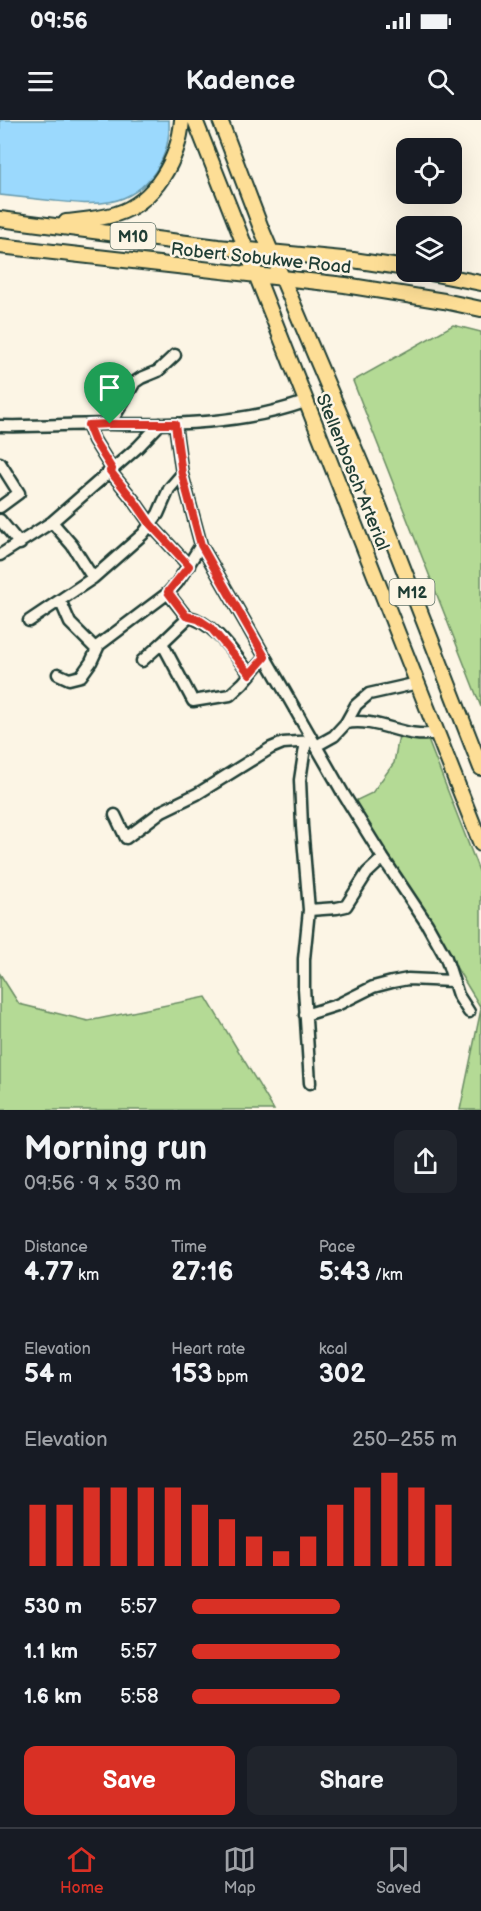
<!DOCTYPE html>
<html lang="en">
<head>
<meta charset="utf-8">
<style>
	:root { --surface:#171b24; --page:#20242c; --text:#f1f3f6; --muted:#9ea1a6; --line:#363941; --accent:#d93025 }
	body { margin:0; font-family:"Balsamiq Sans",sans-serif; background:var(--page); color:var(--text); height:100vh; display:flex; flex-direction:column; font-size:22px; white-space:nowrap }
	* { box-sizing:border-box; margin:0 }
	p { font-size:20px; color:var(--muted) }
	.icon { flex:none; width:33px; height:33px; fill:none; stroke:currentColor; stroke-width:2; stroke-linecap:round; stroke-linejoin:round }
	.map { position:relative; height:990px; overflow:hidden }
	.details { display:flex; flex-direction:column; background:var(--surface); flex:1 }
	.details>* { flex:none }
	.controls { position:absolute; left:396px; top:18px; display:grid; gap:12px }
	.controls a { display:grid; place-items:center; width:66px; height:66px; border-radius:12px; background:var(--surface); box-shadow:0 6px 24px #0002; font-size:30px }
	.pin { position:absolute; display:grid; place-items:center; width:51px; height:51px; color:#fff; margin:-62px -26px; border-radius:50% 50% 50% 0; rotate:-45deg; box-shadow:0 0 6px #0007 }
	.pin .icon { rotate:45deg }
	.round { display:grid; place-items:center; flex:none; width:63px; height:63px; border-radius:12px; background:var(--page) }
	.summary { display:flex; align-items:center; justify-content:space-between; height:102px; padding:0 24px }
	h1 { font-size:33px; font-weight:700; line-height:45px }
	.stats { display:grid; grid-template-columns:repeat(3,1fr); gap:9px; height:102px; padding:6px 24px }
	.stats div { display:grid; align-content:center }
	.stats b { font-size:26px; font-weight:700 }
	.stats small { font-size:16px; font-weight:400 }
	.stats p { font-size:16px }
	.chart { height:168px; padding:12px 24px }
	.chart p { display:flex; justify-content:space-between }
	.chart svg { width:100%; height:108px; margin-top:6px; stroke:var(--accent); stroke-width:6 }
	.primary-button { display:flex; gap:12px; margin-top:auto; padding:12px 24px }
	.primary-button a { flex:1; height:69px; border-radius:12px; background:var(--accent); color:#fff; font-size:24px; font-weight:700; line-height:69px; text-align:center }
	.primary-button a+a { background:var(--page); color:var(--text) }
	ul { padding:0 24px; list-style:none; font-size:20px }
	li { display:grid; grid-template-columns:96px 72px 1fr; align-items:center; height:45px }
	li i { height:15px; border-radius:8px; background:var(--accent) }
	.status { display:flex; justify-content:space-between; align-items:center; height:42px; padding:0 30px; background:var(--surface); direction:ltr }
	.status svg { height:16px; fill:currentColor }
	header { display:flex; justify-content:space-between; align-items:center; height:78px; padding:0 24px; background:var(--surface); font-size:27px; font-weight:700 }
	.tab-bar { display:flex; justify-content:space-around; align-items:center; height:84px; border-top:2px solid var(--line); background:var(--surface); font-size:16px; color:var(--muted) }
	.tab-bar a { display:grid; justify-items:center; gap:3px }
	.tab-bar .active { color:var(--accent) }
	.map>svg:first-child { display:block }
	.green { fill:#b4da95; stroke:#6a8c64; stroke-width:1.5 }
	.water { fill:#9bd9fd; stroke:#699bad; stroke-width:1.5 }
	.lines { fill:none; stroke-linecap:round; stroke-linejoin:round }
	.minor-casing { stroke:#1f3d34; stroke-width:15 }
	.major-casing { stroke:#1f3d34; stroke-width:18 }
	.minor { stroke:#fcf5e5; stroke-width:10 }
	.major { stroke:#fdde96; stroke-width:14 }
	.route-casing { stroke:#fff; stroke-width:12 }
	.route { stroke:#d93025; stroke-width:8 }
	.labels { text-anchor:middle; stroke-width:5; stroke-linejoin:round; paint-order:stroke }
	.shield { fill:#fcf5e5; stroke:#617469; stroke-width:1.5 }
	.shield-label { font-size:16px; font-weight:bold; fill:#1f3d34 }
	.street-label { font-size:18px; fill:#1f3d34; stroke:#fcf5e5 }
</style>
</head>
<body>
<div class="status"><b>09:56</b><svg viewBox="0 0 49 12"><path d="M0 12V9h3v3zM5 12V6h3v6zM10 12V3h3v9zM15 12V0h3v12zM26 1h20v11H26zM47 4h2v5h-2z"/></svg></div>
<header><svg class="icon" aria-label="menu" viewBox="0 0 24 24"><path d="M4 6h16M4 12h16M4 18h16"/></svg>Kadence<svg class="icon" aria-label="search" viewBox="0 0 24 24"><circle cx="10" cy="10" r="6"/><path d="M15 15l6 6"/></svg></header>
<div class="map">
<svg width="481" height="990" viewBox="0 0 481 990">
	<rect width="100%" height="100%" fill="#fcf5e5"/>
	<filter id="ink" filterUnits="userSpaceOnUse"><feTurbulence type="fractalNoise" baseFrequency=".0167" numOctaves="2"/><feDisplacementMap in="SourceGraphic" scale="12" xChannelSelector="R" yChannelSelector="G"/><feConvolveMatrix kernelMatrix="1 2 1 2 8 2 1 2 1" color-interpolation-filters="sRGB"/></filter>
	<g filter="url(#ink)">
		<path class="green" d="M453 205 481 212V587L353 261Z
			M399 615 428 620 481 756V888L355 681 372 673 394 643Z
			M0 854 19 884 88 901 206 877 274 990H0Z
			M481 889V990H460Z"/>
		<path class="water" d="M0 0H169C170 18 165 37 155 52 129 89 94 85 55 81 37 79 18 77 0 75Z"/>
		<g class="lines">
			<defs>
				<path id="minor" d="M110 304 135 262 141 258 158 251 175 235
					M175 304 182 354 201 425 344 675 383 738 427 804 446 838 458 875 469 892
					M88 305 94 320 112 349
					M0 306C37 307 73 304 110 304 175 305 243 304 305 282
					M0 343 19 373 0 387
					M110 351 135 382 151 405 189 446
					M0 400 20 424
					M52 402 72 425 93 458
					M0 435 52 402 138 327 160 304
					M168 473 186 496V500L162 523 193 581 230 575 243 563 265 537
					M60 480 70 503 96 529
					M186 496C214 502 233 532 250 554
					M29 501 93 458 143 414 158 394 169 369 182 354
					M142 541 162 523
					M58 554 69 559 81 556 91 542 99 525 168 473 177 463 201 425
					M346 603C380 597 403 620 438 613
					M306 621 300 660 302 706 309 790 304 839V868L310 963
					M316 626 334 616 346 603 356 585 369 574 418 563
					M115 695 126 718 162 691 197 674 271 628 283 623 312 621
					M309 790 337 788 346 786 367 753 383 738
					M305 895 337 885 373 867 392 862 408 859 452 861"/>
				<path id="major" d="M195 0 481 724
					M220 0 261 108 379 386 481 648
					M0 99 218 127 353 140 406 148
					M66 102C83 100 100 99 116 94 155 82 179 39 182 0
					M0 126 345 165 444 181 481 189
					M425 152 481 163"/>
			</defs>
			<use href="#minor" class="minor-casing"/>
			<use href="#major" class="major-casing"/>
			<use href="#minor" class="minor"/>
			<use href="#major" class="major"/>
		</g>
	</g>
	<g class="lines" filter="url(#ink)">
		<defs>
			<path id="route" d="M110 304H175L182 354 201 425 265 537 250 554 210 507 198 499 186 496 168 472 189 446 151 405 135 382 110 351 112 349 94 320 88 305Z"/>
		</defs>
		<use href="#route" class="route-casing"/>
		<use href="#route" class="route"/>
	</g>
	<g class="labels">
		<g class="shield">
			<rect x="110.5" y="103" width="45" height="26" rx="4.5"/>
			<rect x="389.5" y="459" width="45" height="26" rx="4.5"/>
		</g>
		<g class="shield-label">
			<text x="133" y="122">M10</text>
			<text x="412" y="478">M12</text>
		</g>
		<g class="street-label">
			<text transform="translate(261 138) rotate(6)" y="6">Robert Sobukwe Road</text>
			<text transform="translate(353 352) rotate(68)" y="6">Stellenbosch Arterial</text>
		</g>
	</g>
</svg>
<div class="controls">
<a><svg class="icon" aria-label="locate" viewBox="0 0 24 24"><circle cx="12" cy="12" r="6"/><path d="M12 2v4M12 18v4M2 12h4M18 12h4"/></svg></a>
<a><svg class="icon" aria-label="layers" viewBox="0 0 24 24"><path d="M12 4l9 5-9 5-9-5zM3 14l9 5 9-5"/></svg></a>
</div>
<div class="pin" style="left:110px;top:304px;background:#1e9e55"><svg class="icon" aria-label="arrive" viewBox="0 0 24 24"><path d="M6 21V4h12l-3 4 3 4H6"/></svg></div>
</div>
<section class="details">
<div class="summary"><div><h1>Morning run</h1><p>09:56 · 9 × 530 m</p></div><a class="round"><svg class="icon" aria-label="share" viewBox="0 0 24 24"><path d="M12 15V3M7 8l5-5 5 5M5 13v7h14v-7"/></svg></a></div>
<div class="stats">
<div><p>Distance</p><b>4.77<small> km</small></b></div>
<div><p>Time</p><b>27:16</b></div>
<div><p>Pace</p><b>5:43<small> /km</small></b></div>
</div>
<div class="stats">
<div><p>Elevation</p><b>54<small> m</small></b></div>
<div><p>Heart rate</p><b>153<small> bpm</small></b></div>
<div><p>kcal</p><b>302</b></div>
</div>
<div class="chart"><p><span>Elevation</span>250–255 m</p>
<svg viewBox="0 0 160 44" preserveAspectRatio="none"><path d="M5 44V19M15 44V19M25 44V12M35 44V12M45 44V12M55 44V12M65 44V19M75 44V25M85 44V32M95 44V38M105 44V32M115 44V19M125 44V12M135 44V6M145 44V12M155 44V19"/></svg>
</div>
<ul>
<li><b>530 m</b>5:57<i style="width:56%"></i></li>
<li><b>1.1 km</b>5:57<i style="width:56%"></i></li>
<li><b>1.6 km</b>5:58<i style="width:56%"></i></li>
</ul>
<div class="primary-button"><a>Save</a><a>Share</a></div>
</section>
<nav class="tab-bar">
<a class="active"><svg class="icon" aria-label="home" viewBox="0 0 24 24"><path d="M3 11l9-7 9 7M6 9v11h12V9"/></svg>Home</a>
<a><svg class="icon" aria-label="map" viewBox="0 0 24 24"><path d="M3 6l6-2 6 2 6-2v14l-6 2-6-2-6 2zM9 4v14M15 6v14"/></svg>Map</a>
<a><svg class="icon" aria-label="saved" viewBox="0 0 24 24"><path d="M7 4h10v16l-5-4-5 4z"/></svg>Saved</a>
</nav>
</body>
</html>
